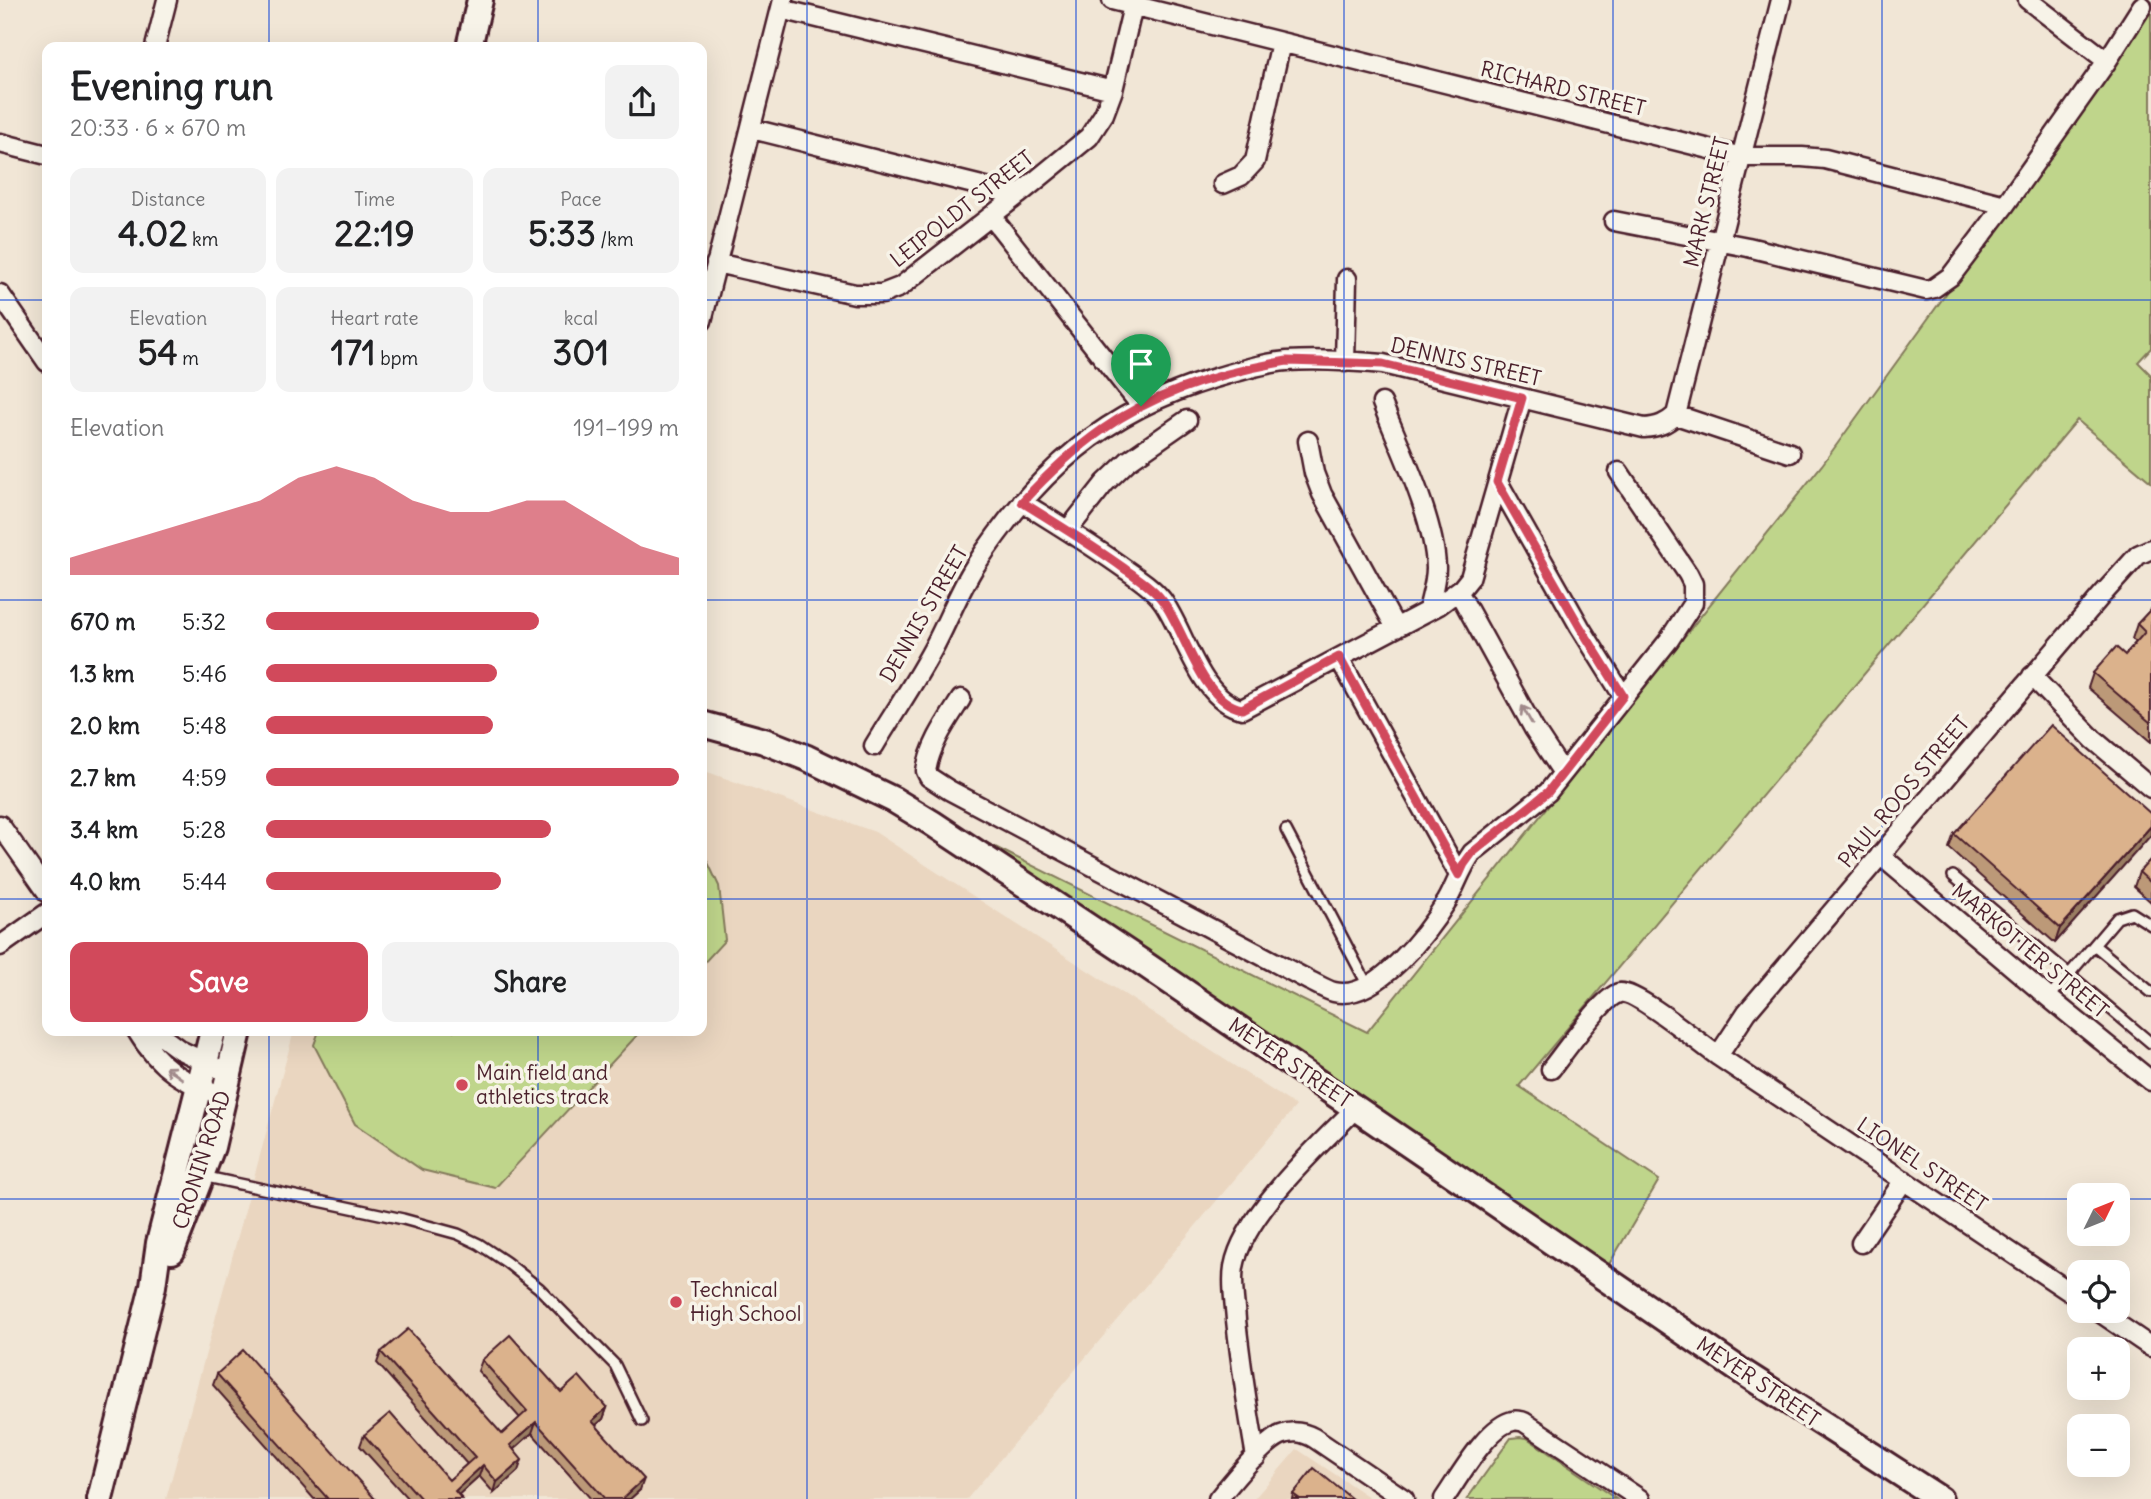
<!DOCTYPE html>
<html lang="en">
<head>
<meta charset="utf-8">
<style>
	:root { --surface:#fff; --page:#f2f2f2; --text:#202124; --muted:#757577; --accent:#d1495b }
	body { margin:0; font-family:Delius,sans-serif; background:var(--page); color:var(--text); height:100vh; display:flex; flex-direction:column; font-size:26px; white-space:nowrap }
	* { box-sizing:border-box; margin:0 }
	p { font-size:23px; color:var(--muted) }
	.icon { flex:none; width:38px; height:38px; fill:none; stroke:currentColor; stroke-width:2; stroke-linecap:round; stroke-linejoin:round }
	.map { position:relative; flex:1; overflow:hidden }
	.details { position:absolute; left:42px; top:42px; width:665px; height:994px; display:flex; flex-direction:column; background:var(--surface); border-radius:14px; box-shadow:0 7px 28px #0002 }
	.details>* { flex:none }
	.needle { width:46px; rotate:47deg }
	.controls { position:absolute; left:2067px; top:1183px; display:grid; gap:14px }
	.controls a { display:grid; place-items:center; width:63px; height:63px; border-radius:14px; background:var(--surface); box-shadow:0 7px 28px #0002; font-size:35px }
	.pin { position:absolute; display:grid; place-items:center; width:60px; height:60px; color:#fff; margin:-72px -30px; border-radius:50% 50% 50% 0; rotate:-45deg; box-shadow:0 0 7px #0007 }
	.pin .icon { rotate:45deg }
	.round { display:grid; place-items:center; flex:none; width:74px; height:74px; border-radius:14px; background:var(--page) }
	.head { display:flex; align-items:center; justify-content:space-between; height:119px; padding:0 28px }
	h1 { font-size:38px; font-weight:700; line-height:52px }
	.figures { display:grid; grid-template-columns:repeat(3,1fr); gap:10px; height:119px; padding:7px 28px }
	.figures div { display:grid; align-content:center; border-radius:14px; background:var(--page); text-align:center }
	.figures b { font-size:35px; font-weight:700 }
	.figures small { font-size:19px; font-weight:400 }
	.figures p { font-size:19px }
	.chart { height:196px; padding:14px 28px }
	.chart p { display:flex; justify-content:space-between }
	.chart svg { width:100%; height:126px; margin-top:7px; fill:var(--accent); opacity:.7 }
	.button { display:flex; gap:14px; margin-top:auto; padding:14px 28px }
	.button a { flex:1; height:80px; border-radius:14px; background:var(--accent); color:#fff; font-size:28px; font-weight:700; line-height:80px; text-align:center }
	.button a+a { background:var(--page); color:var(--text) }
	ul { padding:0 28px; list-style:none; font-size:23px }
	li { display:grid; grid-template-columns:112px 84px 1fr; align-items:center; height:52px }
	li i { height:18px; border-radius:9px; background:var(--accent) }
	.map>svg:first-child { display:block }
	.built { fill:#ead6c0 }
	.green { fill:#bfd58b; stroke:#847a5b; stroke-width:2 }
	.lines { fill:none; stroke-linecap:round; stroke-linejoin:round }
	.lane-casing { stroke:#4a1f2b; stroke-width:14 }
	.street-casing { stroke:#4a1f2b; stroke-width:23 }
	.secondary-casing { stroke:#4a1f2b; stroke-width:30 }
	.lane { stroke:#f7f3e8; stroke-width:9 }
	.street { stroke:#f7f3e8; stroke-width:18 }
	.secondary { stroke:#f7f3e8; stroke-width:24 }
	.wall { fill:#bc9978; stroke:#4a1f2b; stroke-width:2 }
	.shaded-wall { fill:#997d62; stroke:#4a1f2b; stroke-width:2 }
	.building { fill:#dbb28c; stroke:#4a1f2b; stroke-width:2 }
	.oneway { stroke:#a0898a }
	.route-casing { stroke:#fff; stroke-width:14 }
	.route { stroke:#d1495b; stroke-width:9 }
	.grid { fill:none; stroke:#1d4ed8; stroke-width:2; stroke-opacity:0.55 }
	.poi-dot { fill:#d1495b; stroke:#f7f3e8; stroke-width:2.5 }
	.labels { text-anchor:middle; stroke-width:7; stroke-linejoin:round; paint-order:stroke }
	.street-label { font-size:21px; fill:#4a1f2b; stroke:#f7f3e8 }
	.poi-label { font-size:21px; fill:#4a1f2b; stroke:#f7f3e8; text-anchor:start }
</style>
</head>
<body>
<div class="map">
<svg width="2151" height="1499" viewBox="0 0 2151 1499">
	<rect width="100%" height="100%" fill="#f1e6d6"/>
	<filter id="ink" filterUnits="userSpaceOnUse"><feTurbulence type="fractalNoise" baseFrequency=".0143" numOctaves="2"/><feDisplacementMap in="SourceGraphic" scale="14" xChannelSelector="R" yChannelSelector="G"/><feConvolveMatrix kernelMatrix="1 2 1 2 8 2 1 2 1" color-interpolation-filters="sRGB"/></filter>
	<g filter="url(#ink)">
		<path class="built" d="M702 770 875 832 1296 1106 967 1499H166L294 1031H702Z
			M1297 1449 1372 1499H1254Z"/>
		<path class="green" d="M2151 11V348L2138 362 2151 375V482L2077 420 1519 1086 1659 1180 1608 1266 985 842 1367 1032 1822 465Z
			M702 850 719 886 725 940 702 965Z
			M319 1031H641L495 1188 422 1170 355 1124 314 1045Z
			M1520 1437 1527 1438 1616 1499H1467L1511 1438Z"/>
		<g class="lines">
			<defs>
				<path id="lane" d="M1286 830 1368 986
					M1953 876 2151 1043
					M2094 945 2151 992
					M2049 998 2117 918 2132 913 2151 925
					M202 1176 403 1219 458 1234 479 1244 506 1262 539 1288 615 1365 642 1421"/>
				<path id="street" d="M1112 0 1742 157H1802L1825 159 2005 205
					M2028 0 2107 61
					M781 9 1113 90
					M155 47 167 0
					M752 129 1018 195
					M0 143 47 155
					M1223 184 1241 176 1255 161 1281 42
					M991 216 1141 406
					M1614 221 1748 247 1926 290 1934 288 1951 276 2005 205 2107 61 2142 6
					M716 263 855 294H882L900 287 1018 195 1089 137 1104 114 1113 90 1133 6
					M0 294 47 362
					M702 321 783 0
					M1345 362 1347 279
					M1382 403C1400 448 1435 520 1436 568 1436 582 1431 597 1428 611
					M1676 415 1781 0
					M1676 415 1790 453
					M1308 441 1314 473 1322 494 1396 628
					M1498 482 1580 627 1623 696
					M1022 502C1057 524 1092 545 1125 569 1138 578 1153 588 1162 600 1185 631 1200 701 1242 709L1439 605 1462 588 1470 578 1522 398
					M1068 530 1105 483 1128 461 1187 420
					M1458 591 1534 729 1563 773
					M1339 658 1459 875
					M2032 676 2093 739 2151 788
					M961 699C947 721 930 745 926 771L929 777 949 790 1310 981C1317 984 1326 990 1334 992 1376 1002 1428 932 1447 901 1456 885 1461 868 1472 853L1548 792 1669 640 1693 603V584L1688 574 1619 472
					M874 746C892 716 912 687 929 656 946 627 957 594 975 566 1037 471 1105 411 1215 378 1239 371 1263 363 1287 361 1319 359 1352 361 1383 364L1644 428C1658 427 1666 424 1676 415
					M0 825 47 892
					M1880 855 2049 998 2151 1081
					M0 946 47 913
					M137 1031C160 1069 183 1083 225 1096
					M154 1031 180 1050 230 1074
					M1551 1069C1563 1054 1603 997 1619 993 1635 989 1702 1045 1718 1056
					M1861 1243 1904 1180
					M2079 1298 1718 1056 1747 1012 2101 596 2138 555 2151 549
					M2098 1311 2151 1347
					M1256 1457C1248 1411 1241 1366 1236 1320 1235 1303 1231 1284 1234 1267 1243 1215 1319 1145 1356 1108
					M1218 1499C1231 1483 1264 1442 1281 1435 1293 1430 1303 1432 1314 1438L1404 1499
					M1444 1499C1458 1479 1488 1425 1513 1421 1516 1420 1522 1421 1524 1422L1640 1499"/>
				<path id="secondary" d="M469 47 480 0
					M702 724 764 741 807 758 894 800 932 823 1140 961 1738 1369 1940 1499
					M172 1251 212 1147 239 1031
					M100 1499 153 1286 159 1243 213 1031"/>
			</defs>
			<use href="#lane" class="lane-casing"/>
			<use href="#street" class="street-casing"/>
			<use href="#secondary" class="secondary-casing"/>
			<use href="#lane" class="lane"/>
			<use href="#street" class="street"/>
			<use href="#secondary" class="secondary"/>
		</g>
		<path class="wall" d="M2151 609V742L2088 688 2093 673 2125 655 2136 642 2132 639 2137 624Z
			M2151 814 2055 943 1949 848 1954 834Z
			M2151 859V902L2134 887 2139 872Z
			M381 1352 502 1434 520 1418 478 1371 482 1360 561 1392 607 1408 603 1419 596 1425 640 1490 630 1499H591L532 1433 513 1450 518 1471 494 1493 479 1476 458 1495 462 1499H408L360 1446 364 1435 449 1480 467 1464 377 1363Z
			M217 1374 375 1499H314L213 1385Z
			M1293 1494 1352 1499H1292Z"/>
		<path class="shaded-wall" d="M2151 826V835L2055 943 2060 928Z
			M607 1408 603 1419 588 1432 592 1421Z
			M536 1422 532 1433 506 1456 510 1445Z
			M522 1460 518 1471 494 1493 497 1482Z
			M483 1465 479 1476 454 1499 455 1491Z
			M644 1479 640 1490 630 1499H622Z"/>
		<path class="building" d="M2151 609V723L2093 673 2116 647 2125 655 2145 632 2137 624Z
			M2051 725 2151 814V826L2060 928 1954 834Z
			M2151 859V883L2139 872Z
			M408 1329 502 1434 527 1411 482 1360 510 1335 561 1392 579 1376 607 1408 592 1421 644 1479 622 1499H605L536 1422 510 1445 522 1460 497 1482 483 1465 455 1491 462 1499H421L364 1435 390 1413 449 1480 475 1457 381 1352Z
			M243 1350 375 1499H328L217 1374Z
			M1314 1468 1352 1499H1300L1293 1494Z"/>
		<defs><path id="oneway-shaft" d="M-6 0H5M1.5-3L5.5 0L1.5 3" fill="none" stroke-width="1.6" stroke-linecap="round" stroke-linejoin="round" transform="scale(1.75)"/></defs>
		<g class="oneway">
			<use href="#oneway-shaft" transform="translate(1527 715) rotate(-119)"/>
			<use href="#oneway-shaft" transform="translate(174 1073) rotate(-145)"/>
		</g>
	</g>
	<g class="lines" filter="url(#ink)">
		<defs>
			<path id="route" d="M1287 361 1383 364 1522 398 1497 482 1580 627 1623 696 1548 792 1472 853 1464 864 1459 875 1339 657 1242 709C1200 701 1186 631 1162 600 1153 588 1138 578 1125 569 1092 545 1057 524 1022 502 1047 475 1072 451 1102 430 1155 392 1223 372 1287 361Z"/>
		</defs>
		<use href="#route" class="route-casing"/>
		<use href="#route" class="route"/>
	</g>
	<path class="grid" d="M269 0V47M538 0V47M807 0V1499M1076 0V1499M1344 0V1499M1613 0V1499M1882 0V1499M0 300H47M702 300H2151M0 600H47M702 600H2151M0 899H47M702 899H2151M269 1031V1499M538 1031V1499M0 1199H2079M2118 1199H2151"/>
	<g class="poi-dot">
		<circle cx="462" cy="1085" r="7"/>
		<circle cx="676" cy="1302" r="7"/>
	</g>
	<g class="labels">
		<g class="street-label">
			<text transform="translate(1563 89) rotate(14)" y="7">RICHARD STREET</text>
			<text transform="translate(1707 202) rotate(-76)" y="7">MARK STREET</text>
			<text transform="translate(962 209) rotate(-38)" y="7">LEIPOLDT STREET</text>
			<text transform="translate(1466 362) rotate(13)" y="7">DENNIS STREET</text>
			<text transform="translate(924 614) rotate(-60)" y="7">DENNIS STREET</text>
			<text transform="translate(1904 792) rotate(-50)" y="7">PAUL ROOS STREET</text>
			<text transform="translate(2030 951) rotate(40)" y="7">MARKOTTER STREET</text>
			<text transform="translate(1290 1063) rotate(34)" y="7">MEYER STREET</text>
			<text transform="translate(202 1160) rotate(-72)" y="7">CRONIN ROAD</text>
			<text transform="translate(1922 1165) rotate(34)" y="7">LIONEL STREET</text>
			<text transform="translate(1758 1382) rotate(34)" y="7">MEYER STREET</text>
		</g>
		<g class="poi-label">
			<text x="476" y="1080">Main field and<tspan x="476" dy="24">athletics track</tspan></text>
			<text x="690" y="1297">Technical<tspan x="690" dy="24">High School</tspan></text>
		</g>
	</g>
</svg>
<div class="controls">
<a><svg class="needle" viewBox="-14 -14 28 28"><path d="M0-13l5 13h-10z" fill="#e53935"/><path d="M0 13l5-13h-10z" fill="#757577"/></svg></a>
<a><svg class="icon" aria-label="locate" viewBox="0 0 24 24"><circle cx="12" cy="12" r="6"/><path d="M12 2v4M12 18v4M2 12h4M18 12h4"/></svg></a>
<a>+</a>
<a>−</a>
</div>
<div class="pin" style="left:1141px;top:406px;background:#1e9e55"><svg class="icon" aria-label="arrive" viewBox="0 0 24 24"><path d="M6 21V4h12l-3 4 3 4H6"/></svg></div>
<section class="details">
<div class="head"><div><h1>Evening run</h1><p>20:33 · 6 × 670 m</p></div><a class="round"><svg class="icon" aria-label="share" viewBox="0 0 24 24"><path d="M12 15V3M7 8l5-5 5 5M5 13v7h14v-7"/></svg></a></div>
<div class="figures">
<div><p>Distance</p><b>4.02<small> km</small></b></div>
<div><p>Time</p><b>22:19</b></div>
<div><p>Pace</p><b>5:33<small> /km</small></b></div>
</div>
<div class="figures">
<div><p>Elevation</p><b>54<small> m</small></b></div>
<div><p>Heart rate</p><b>171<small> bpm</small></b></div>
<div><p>kcal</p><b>301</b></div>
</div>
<div class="chart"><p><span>Elevation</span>191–199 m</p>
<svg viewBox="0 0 160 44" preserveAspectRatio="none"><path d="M0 44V38L10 34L20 30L30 26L40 22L50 18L60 10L70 6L80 10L90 18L100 22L110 22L120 18L130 18L140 26L150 34L160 38V44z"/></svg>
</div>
<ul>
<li><b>670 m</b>5:32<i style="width:66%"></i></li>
<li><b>1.3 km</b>5:46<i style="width:56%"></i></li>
<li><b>2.0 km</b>5:48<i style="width:55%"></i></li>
<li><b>2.7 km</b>4:59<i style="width:100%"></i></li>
<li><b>3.4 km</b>5:28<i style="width:69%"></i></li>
<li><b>4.0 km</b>5:44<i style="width:57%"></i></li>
</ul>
<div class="button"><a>Save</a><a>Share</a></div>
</section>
</div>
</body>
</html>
